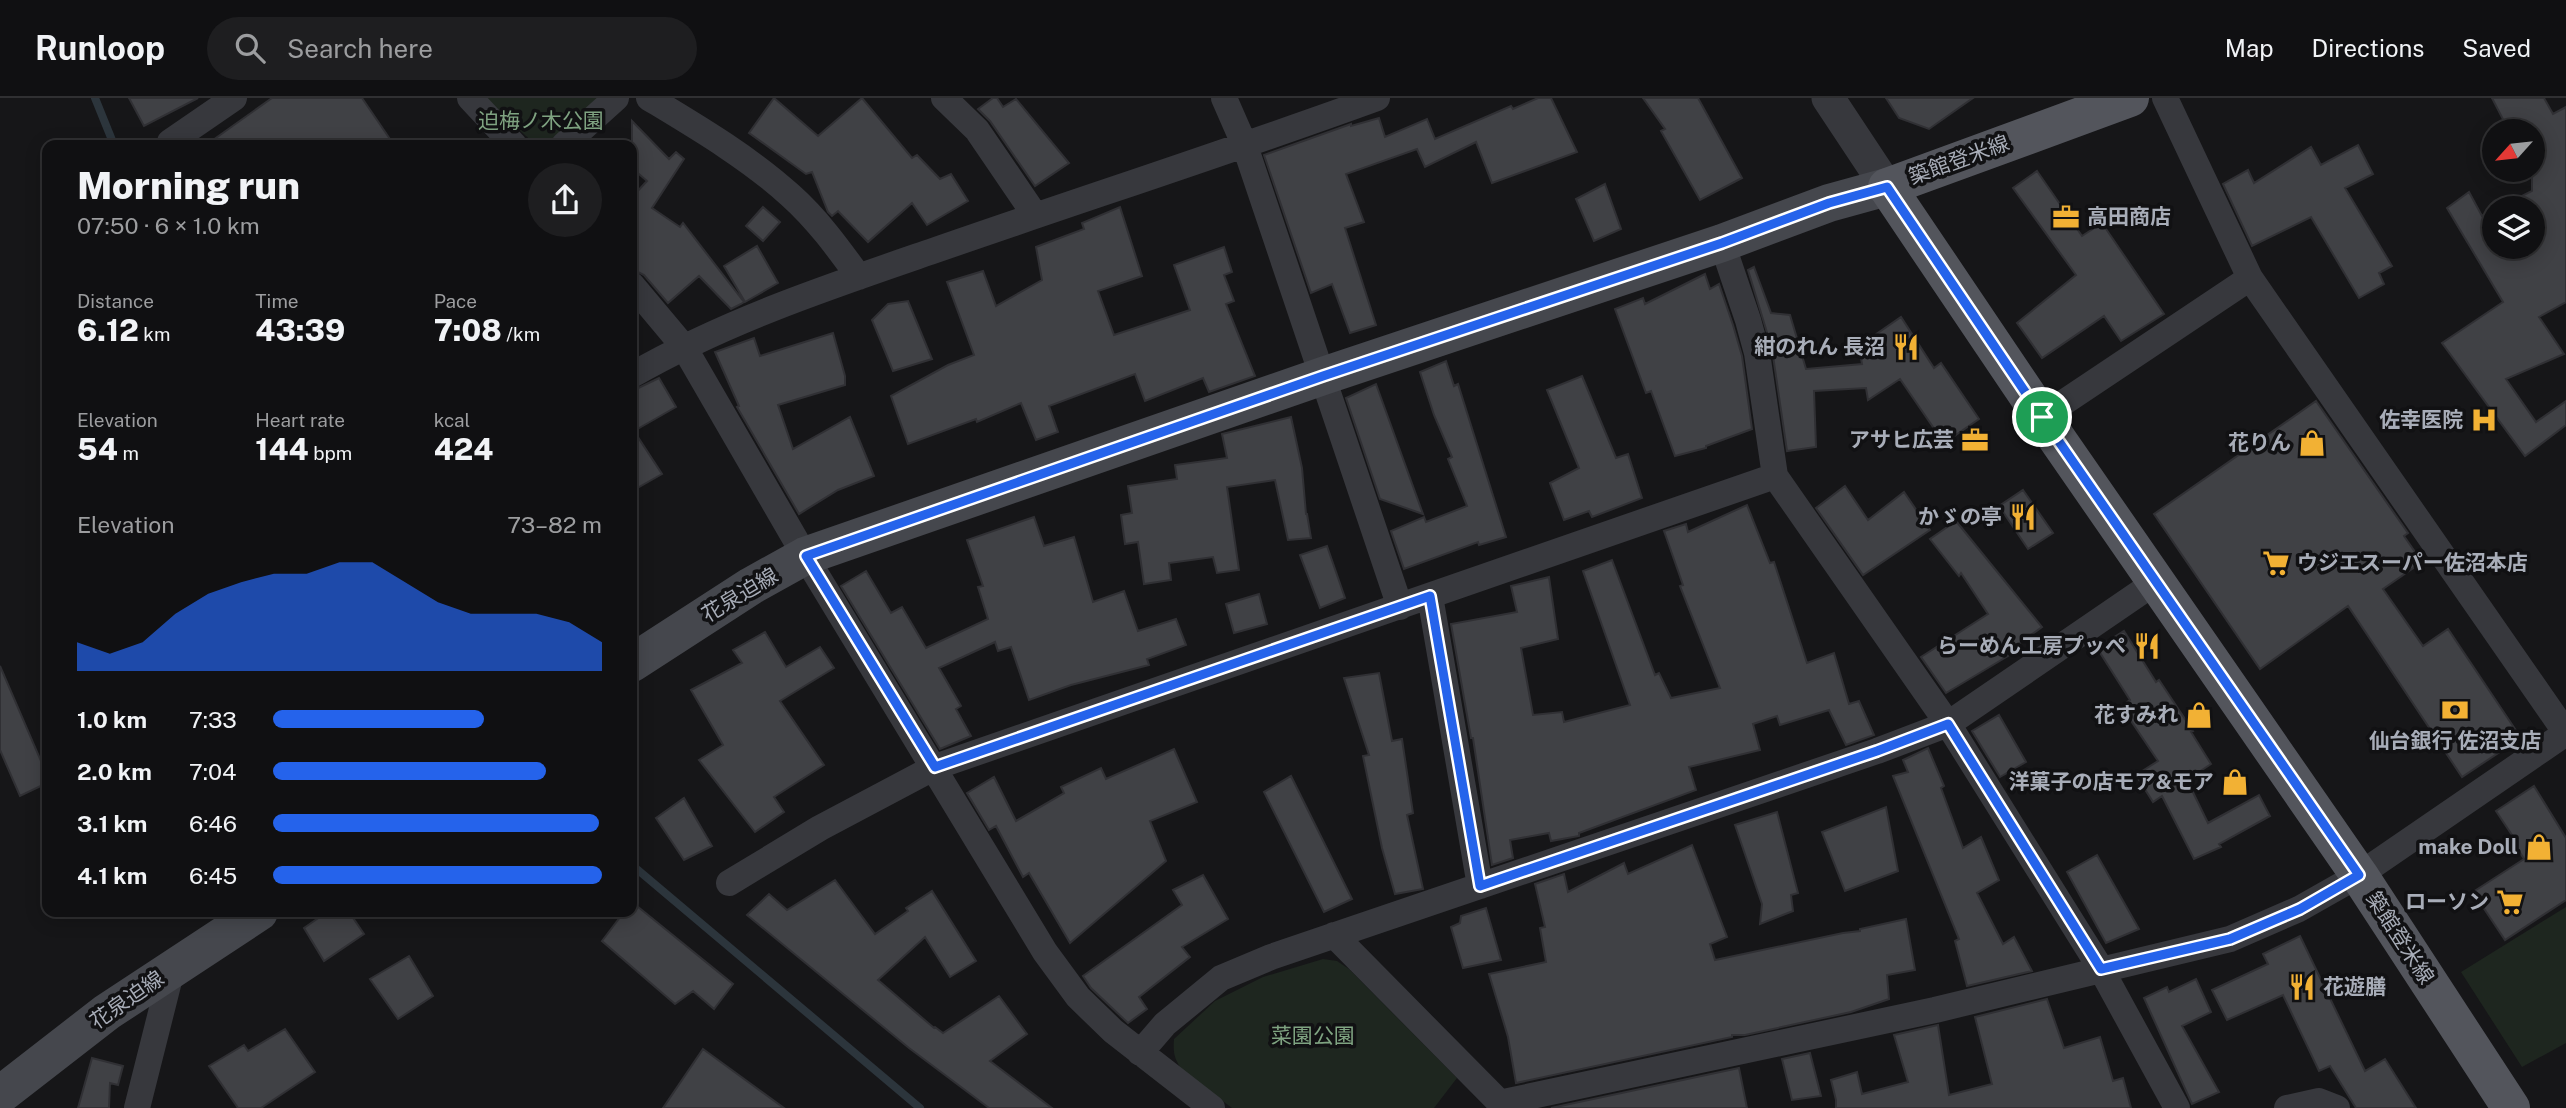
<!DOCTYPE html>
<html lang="en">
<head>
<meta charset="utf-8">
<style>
	:root { --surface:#101012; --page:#1e1e20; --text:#f1f3f6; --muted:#9c9d9f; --line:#303032; --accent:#2563eb }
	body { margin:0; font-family:"Public Sans","Noto Sans JP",sans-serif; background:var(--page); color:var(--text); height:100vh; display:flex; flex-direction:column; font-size:26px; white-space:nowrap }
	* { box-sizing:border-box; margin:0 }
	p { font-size:23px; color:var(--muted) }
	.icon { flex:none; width:38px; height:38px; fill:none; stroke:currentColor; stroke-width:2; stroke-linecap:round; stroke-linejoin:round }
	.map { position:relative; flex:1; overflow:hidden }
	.panel { position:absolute; left:42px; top:42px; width:595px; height:777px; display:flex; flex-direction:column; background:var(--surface); border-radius:14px; box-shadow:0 4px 18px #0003,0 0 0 2px var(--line) }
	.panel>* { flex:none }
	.needle { width:46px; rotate:243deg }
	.fabs { position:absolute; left:2482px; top:21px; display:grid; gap:14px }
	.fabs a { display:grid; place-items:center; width:63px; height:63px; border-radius:50%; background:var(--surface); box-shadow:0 4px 18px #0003,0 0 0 2px var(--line); font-size:35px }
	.pin { position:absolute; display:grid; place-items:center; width:60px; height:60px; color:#fff; margin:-30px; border:4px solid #fff; border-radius:50%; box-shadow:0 2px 7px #0007 }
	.round { display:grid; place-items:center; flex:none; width:74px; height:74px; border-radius:37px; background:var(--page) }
	.summary { display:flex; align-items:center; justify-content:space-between; height:119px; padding:0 35px }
	h1 { font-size:38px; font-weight:800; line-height:52px }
	.stats { display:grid; grid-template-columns:repeat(3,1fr); gap:10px; height:119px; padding:7px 35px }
	.stats div { display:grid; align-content:center }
	.stats b { font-size:30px; font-weight:800 }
	.stats small { font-size:19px; font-weight:400 }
	.stats p { font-size:19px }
	.chart { height:196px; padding:14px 35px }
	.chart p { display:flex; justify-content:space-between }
	.chart svg { width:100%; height:126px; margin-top:7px; fill:var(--accent); opacity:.7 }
	ul { padding:0 35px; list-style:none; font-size:23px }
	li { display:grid; grid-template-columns:112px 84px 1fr; align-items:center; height:52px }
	li i { height:18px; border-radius:9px; background:var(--accent) }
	header { display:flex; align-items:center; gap:42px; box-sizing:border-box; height:98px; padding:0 35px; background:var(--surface); border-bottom:2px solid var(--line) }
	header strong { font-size:33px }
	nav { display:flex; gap:38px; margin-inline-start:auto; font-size:24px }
	.search { width:490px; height:63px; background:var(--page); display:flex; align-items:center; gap:18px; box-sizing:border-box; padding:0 24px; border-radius:38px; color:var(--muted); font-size:26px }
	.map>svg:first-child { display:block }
	.green { fill:#1e261f }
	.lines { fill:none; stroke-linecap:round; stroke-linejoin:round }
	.stream { stroke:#2c353c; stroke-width:8 }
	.building { fill:#404145; stroke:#303034; stroke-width:2 }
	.minor { stroke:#37383d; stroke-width:26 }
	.tertiary { stroke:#37383d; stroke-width:33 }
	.secondary { stroke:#45474d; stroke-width:38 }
	.primary { stroke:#53555c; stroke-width:38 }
	.route-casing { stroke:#fff; stroke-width:14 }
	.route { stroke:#2563eb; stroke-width:9 }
	.labels { text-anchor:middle; stroke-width:7; stroke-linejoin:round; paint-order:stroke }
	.park-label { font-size:21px; fill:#7fa381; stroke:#111113 }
	.street-label { font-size:21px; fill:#a8adb8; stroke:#111113 }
	.poi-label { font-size:21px; font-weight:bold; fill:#a8adb8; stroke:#111113; text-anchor:end }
</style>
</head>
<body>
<header>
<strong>Runloop</strong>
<div class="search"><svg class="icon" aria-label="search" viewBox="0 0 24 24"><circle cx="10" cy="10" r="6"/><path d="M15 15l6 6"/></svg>Search here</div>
<nav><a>Map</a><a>Directions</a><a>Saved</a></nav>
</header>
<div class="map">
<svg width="2566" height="1010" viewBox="0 0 2566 1010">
	<rect width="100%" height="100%" fill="#161618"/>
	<path class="green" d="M484 0H600C583 16 561 47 536 47Z
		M2566 809V945L2522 969 2461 874Z
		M1323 861 1337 863 1349 871 1457 980 1434 1010H1232L1184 974C1174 962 1173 955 1174 941L1215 903 1263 879Z"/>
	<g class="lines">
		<path class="stream" d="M95 0 114 47
			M632 767 920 1010"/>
	</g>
	<path class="building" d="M129 0H198L144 28Z
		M272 0H362L394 47H206Z
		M774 0 818 38 862 0 912 60 917 57 940 81 951 76 968 103 927 127 912 105 868 144 838 113 832 118 828 114 812 74 806 76 749 35Z
		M993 0H997L1003 9 1016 1 1069 65 1035 88 990 23 978 11Z
		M1538 0H1551L1577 54 1492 85 1476 44 1425 69 1417 51 1346 76 1364 124 1345 130 1376 227 1350 235 1332 186 1311 195 1264 57 1351 26V28L1379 20 1385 39 1427 21 1435 41 1511 8 1513 11Z
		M1643 0H1698L1742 80 1700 102 1661 33 1665 31Z
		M1886 0H1973L1929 31 1899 20Z
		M2492 0H2544L2553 16 2566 9V204L2539 219 2564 256 2506 281 2536 324 2566 303V327L2525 358 2442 245 2503 204 2447 110 2469 94 2482 118 2494 112V149H2532V110H2498L2532 93V33H2509Z
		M632 23 669 61 676 54 684 61 652 110 680 129 683 125 744 204 741 206 731 211 699 178 668 205 644 177 632 171V96L634 97 647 83 632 70Z
		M2358 47 2373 76 2345 90 2392 168 2379 175 2384 186 2359 200 2311 119 2252 148 2223 86 2248 72 2254 85 2311 49 2321 67Z
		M2037 73 2082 138 2102 125 2164 216 2121 243 2104 218 2042 260 2017 225 2076 177 2013 90Z
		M1605 86 1621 131 1594 143 1576 101Z
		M763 109 780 124 763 143 746 128Z
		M1120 109 1142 178 1098 193 1114 237 1190 212 1174 167 1224 149 1232 174 1224 177 1234 203 1226 206 1255 278 1209 294 1203 280 1145 303 1135 276 1049 308 1058 334 1036 342 1021 305 977 324 976 321 908 346 891 298 948 267 974 257 947 184 983 173 996 208 1042 182 1036 149 1084 131 1082 125Z
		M757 148 778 185 745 204 724 168Z
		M1754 169 1771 215 1790 217 1806 271 1862 266 1859 248 1901 219 1934 270 1941 265 1979 321 1944 345 1900 281 1868 302 1866 290 1814 293 1816 349 1787 353 1772 251 1748 172Z
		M1705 176 1710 191 1719 186 1733 227 1742 258 1752 331 1706 348V350L1675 358 1651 293 1646 295 1615 211 1643 200 1645 206Z
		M908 203 932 261 893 273 872 222 888 206Z
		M833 235 845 278V287L778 307 793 351 850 319 874 378 838 392 799 416 737 309 739 308 715 254 754 240 760 258Z
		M1446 263 1454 288 1458 286 1506 439 1479 447 1478 444 1404 471 1391 433 1424 419 1426 424 1467 408 1448 361 1452 359 1434 317 1420 274Z
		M1582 278 1616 360 1628 356 1642 400 1592 419 1589 413 1564 422 1550 385 1579 370 1547 292Z
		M659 280 676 309 634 333 662 376 632 393V293Z
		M1376 286 1423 416 1380 401 1346 300Z
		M2316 303 2408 435 2404 438 2422 464 2383 491 2423 548 2448 531 2521 640 2462 679 2348 508 2260 571 2154 416Z
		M1291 319 1302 370 1306 416H1307L1311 440 1288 442 1275 382 1227 389 1239 472 1217 475 1213 459 1169 465 1171 482 1144 486 1138 444 1125 446 1121 417 1132 415 1128 388 1177 381 1175 367 1227 360 1222 336Z
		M1845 388 1868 422 1904 394 1930 432 1863 477 1816 410Z
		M2023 392 2053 435 2028 451 1999 408Z
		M1747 407 1770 465 1774 464 1807 565 1834 555 1849 606 1859 603 1874 637 1846 647 1829 612 1780 627 1777 618 1753 626 1760 652 1689 669 1696 692 1579 735V738L1551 743 1549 735 1510 742 1513 760 1492 767 1473 640H1471L1451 526 1517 514 1511 488 1549 479 1558 541 1521 550 1533 617 1562 614 1564 624 1630 607 1583 473 1612 462 1655 577 1659 575 1671 600 1720 590 1680 488 1683 487 1664 433 1686 426 1688 434Z
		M1034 419 1044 448 1074 439 1093 504 1124 493 1138 533 1176 521 1186 547 1147 561 1149 567 1071 587 1029 602 1011 549 998 553 995 544 939 570 961 608 956 611 971 638 940 651 841 488 866 473 891 515 902 509 926 550 988 521 978 489 983 488 967 442Z
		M1956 423 2042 529 2006 555 2008 558 1946 595 1921 559 1988 516 1961 475 1959 478 1930 441Z
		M1327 448 1345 500 1320 510 1300 457Z
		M1259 496 1267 526 1234 535 1226 506Z
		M2124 533 2156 584 2159 582 2193 633 2191 634 2211 666 2187 682 2208 725 2259 697 2270 718 2219 746 2221 749 2194 761 2162 698 2153 704 2136 677 2158 663 2121 608 2130 602 2097 550Z
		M765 534 786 569 820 549 834 570 780 603 824 667 774 699 784 714 755 734 699 662 723 647 691 592 742 565 733 552Z
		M0 568 47 677V685L20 698 0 652Z
		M1379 575 1392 643 1402 641 1413 715 1407 717 1423 791 1395 796 1382 750 1363 658 1369 657 1344 580Z
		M1999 617 2026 664 2000 679 1972 633Z
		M1928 650 1944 688 1941 690 1963 750 1981 739 1999 782 1977 795 2003 846 2014 839 2032 873 1967 888 1955 843 1959 841 1893 678 1908 674 1903 662Z
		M1174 651 1197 704 1150 723 1166 763 1070 845 1029 775 1023 779 996 728 989 732 967 695 994 679 1016 723 1064 695 1061 689 1101 670 1106 681Z
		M1291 678 1352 801 1324 814 1264 694Z
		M2534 688 2566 740V802L2505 842 2473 794 2524 761 2514 745 2516 743 2496 713Z
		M684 700 712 748 684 762 656 720Z
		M1886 709 1898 773 1845 793 1822 734Z
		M1777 714 1798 795 1791 797 1793 813 1760 826 1762 806 1735 727Z
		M1692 747 1727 839 1710 846 1715 862 1843 835 1860 833V831L1906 821 1915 872 1887 877 1889 901 1851 914 1745 937H1732V939L1516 985 1508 939 1489 876 1546 864 1540 830 1545 829 1535 786 1564 776 1568 794 1624 765 1628 776Z
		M2097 757 2139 831 2106 845 2067 774Z
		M1203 777 1228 821 1182 849 1190 859 1139 899 1147 911 1128 925 1091 890 1083 878 1182 807 1173 792Z
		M835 782 875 836 908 813 906 810 932 793 976 863 950 879 925 839 878 882 934 930 935 929 943 935 999 898 1027 936 990 963 1052 1010H989L909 950 747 817 769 796 787 812Z
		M632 804 733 886 714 911 693 893 675 906 602 843 624 814H632Z
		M1486 810 1501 862 1463 870 1451 829 1460 825 1461 818Z
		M327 814H349L364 836 324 863 304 830Z
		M2300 838 2365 973 2385 961 2416 1010H2356L2330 968 2319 973 2283 897 2227 922 2212 892 2268 866 2263 856Z
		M409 858 433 898 398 921 370 881Z
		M2196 881 2211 914 2182 928 2219 994 2192 1006 2144 900 2167 889 2169 894Z
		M2047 901 2064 950 2100 939 2113 983 2123 980 2131 1010H1836V1002L1831 982 1857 974 1862 996 1908 984 1894 937 1938 927 1949 997 1992 986 1975 919Z
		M285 931 315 974 261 1010H238L209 968 244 947 248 953Z
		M703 951 784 1010H663Z
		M1810 955 1821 998 1792 1002 1782 961Z
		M92 960 123 968 118 987 110 985 109 1010H78Z
		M1739 970 1747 1010H1551Z"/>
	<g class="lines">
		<path class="minor" d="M470 0 514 47
			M649 0C697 29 748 59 790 97 817 121 838 150 859 179
			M944 0 977 32 1035 117
			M1224 0 1245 48 1400 509
			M2165 0 2250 180 2566 635
			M170 44 234 0
			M564 47 616 0
			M1722 145 1748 222 1757 255 1775 378
			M632 187 684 249 805 458 1045 854 1078 899 1113 933 1212 1010
			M632 277C726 223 828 189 930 154 1079 102 1229 54 1377 0
			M2042 319 2250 180
			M1430 498 1480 788
			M729 785 820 730 935 669 1775 378 1948 626 2101 871 2177 1010
			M1334 837 1505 1010
			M1140 955 1165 926 1221 880 1271 859 1877 653 1948 626 2157 483
			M1499 1005 1935 912 2230 841 2299 811 2359 777 2566 635
			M137 1010 172 871
			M2287 1010 2319 1003 2337 1010"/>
		<path class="tertiary" d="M1828 0 1887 89"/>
		<path class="secondary" d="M632 565 751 488 805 458 1323 278 1722 145 1829 105 1887 89
			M0 997 107 914 259 814"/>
		<path class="primary" d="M2130 0 1887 89 2042 319 2359 777 2511 1010"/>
	</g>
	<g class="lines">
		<defs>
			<path id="route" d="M1887 89 2042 319 2359 777 2300 811 2230 841 2101 871 1948 626 1877 653 1480 788 1430 498 935 669 806 458 1323 278 1722 145 1829 105Z"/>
		</defs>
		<use href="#route" class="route-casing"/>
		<use href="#route" class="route"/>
	</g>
	<defs>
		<symbol id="office-bare" viewBox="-9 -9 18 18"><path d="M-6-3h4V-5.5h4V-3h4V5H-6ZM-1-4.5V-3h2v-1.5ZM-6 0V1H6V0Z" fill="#f2b134" stroke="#111113" stroke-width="2.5" paint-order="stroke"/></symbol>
		<symbol id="restaurant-bare" viewBox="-9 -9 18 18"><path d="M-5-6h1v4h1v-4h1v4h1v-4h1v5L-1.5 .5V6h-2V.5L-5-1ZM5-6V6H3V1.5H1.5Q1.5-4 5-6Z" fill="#f2b134" stroke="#111113" stroke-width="2.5" paint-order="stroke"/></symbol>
		<symbol id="hospital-bare" viewBox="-9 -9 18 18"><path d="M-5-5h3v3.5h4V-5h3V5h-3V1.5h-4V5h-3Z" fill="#f2b134" stroke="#111113" stroke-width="2.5" paint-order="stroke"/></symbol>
		<symbol id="shop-bare" viewBox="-9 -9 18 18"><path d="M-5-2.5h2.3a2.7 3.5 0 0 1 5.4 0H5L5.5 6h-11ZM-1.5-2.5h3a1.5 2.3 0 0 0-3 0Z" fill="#f2b134" stroke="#111113" stroke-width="2.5" paint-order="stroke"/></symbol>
		<symbol id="supermarket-bare" viewBox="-9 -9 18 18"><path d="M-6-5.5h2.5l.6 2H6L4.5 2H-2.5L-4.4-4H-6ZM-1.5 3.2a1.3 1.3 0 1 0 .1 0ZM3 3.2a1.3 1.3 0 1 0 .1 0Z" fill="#f2b134" stroke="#111113" stroke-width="2.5" paint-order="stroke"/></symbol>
		<symbol id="bank-bare" viewBox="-9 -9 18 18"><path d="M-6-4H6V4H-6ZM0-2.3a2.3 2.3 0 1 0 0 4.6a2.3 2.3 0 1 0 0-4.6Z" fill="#f2b134" stroke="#111113" stroke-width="2.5" paint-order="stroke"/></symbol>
	</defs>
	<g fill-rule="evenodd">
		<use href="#office-bare" x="2047" y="100" width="38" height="38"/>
		<use href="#restaurant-bare" x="1887" y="230" width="38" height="38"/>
		<use href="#hospital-bare" x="2465" y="303" width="38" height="38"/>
		<use href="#office-bare" x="1956" y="323" width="38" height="38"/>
		<use href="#shop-bare" x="2293" y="326" width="38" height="38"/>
		<use href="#restaurant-bare" x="2004" y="400" width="38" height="38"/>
		<use href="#supermarket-bare" x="2257" y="446" width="38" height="38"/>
		<use href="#restaurant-bare" x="2128" y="529" width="38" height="38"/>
		<use href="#bank-bare" x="2436" y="593" width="38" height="38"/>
		<use href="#shop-bare" x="2180" y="598" width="38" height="38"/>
		<use href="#shop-bare" x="2216" y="665" width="38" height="38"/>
		<use href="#shop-bare" x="2520" y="730" width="38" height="38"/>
		<use href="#supermarket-bare" x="2491" y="785" width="38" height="38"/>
		<use href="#restaurant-bare" x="2283" y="870" width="38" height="38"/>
	</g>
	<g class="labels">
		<g class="park-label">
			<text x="541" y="30">迫梅ノ木公園</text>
			<text x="1313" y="945">菜園公園</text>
		</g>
		<g class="street-label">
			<text transform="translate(1959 62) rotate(-20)" y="7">築館登米線</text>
			<text transform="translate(740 497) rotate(-31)" y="7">花泉迫線</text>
			<text transform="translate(2400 840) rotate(57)" y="7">築館登米線</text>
			<text transform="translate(127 902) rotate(-35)" y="7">花泉迫線</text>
		</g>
		<g class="poi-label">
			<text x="2087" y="126" text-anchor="start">高田商店</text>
			<text x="1885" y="256">紺のれん 長沼</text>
			<text x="2463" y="329">佐幸医院</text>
			<text x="1954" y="349">アサヒ広芸</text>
			<text x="2291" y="352">花りん</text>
			<text x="2002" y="426">かゞの亭</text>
			<text x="2297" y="472" text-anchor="start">ウジエスーパー佐沼本店</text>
			<text x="2126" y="555">らーめん工房プッぺ</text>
			<text x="2178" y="624">花すみれ</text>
			<text x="2455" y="650" text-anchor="middle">仙台銀行 佐沼支店</text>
			<text x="2214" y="691">洋菓子の店モア&amp;モア</text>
			<text x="2518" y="756">make Doll</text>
			<text x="2489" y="811">ローソン</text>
			<text x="2323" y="896" text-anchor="start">花遊膳</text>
		</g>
	</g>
</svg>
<div class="fabs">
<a><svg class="needle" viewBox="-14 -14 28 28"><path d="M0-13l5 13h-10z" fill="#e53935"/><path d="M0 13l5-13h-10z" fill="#9c9d9f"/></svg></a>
<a><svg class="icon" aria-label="layers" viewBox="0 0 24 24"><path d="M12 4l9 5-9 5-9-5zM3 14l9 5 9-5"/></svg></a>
</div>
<div class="pin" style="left:2042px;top:319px;background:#1e9e55"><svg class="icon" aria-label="arrive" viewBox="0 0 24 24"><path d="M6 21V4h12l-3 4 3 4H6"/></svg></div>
<section class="panel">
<div class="summary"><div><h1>Morning run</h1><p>07:50 · 6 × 1.0 km</p></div><a class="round"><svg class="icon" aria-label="share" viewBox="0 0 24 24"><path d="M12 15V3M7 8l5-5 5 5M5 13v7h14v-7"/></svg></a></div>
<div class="stats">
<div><p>Distance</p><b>6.12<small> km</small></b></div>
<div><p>Time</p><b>43:39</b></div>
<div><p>Pace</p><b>7:08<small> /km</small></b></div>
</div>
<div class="stats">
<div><p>Elevation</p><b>54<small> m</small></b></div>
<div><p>Heart rate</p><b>144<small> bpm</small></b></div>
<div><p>kcal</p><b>424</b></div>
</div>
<div class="chart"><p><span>Elevation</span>73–82 m</p>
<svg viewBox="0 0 160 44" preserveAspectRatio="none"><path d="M0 44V34L10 38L20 34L30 24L40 17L50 13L60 10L70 10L80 6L90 6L100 13L110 20L120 24L130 24L140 24L150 27L160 34V44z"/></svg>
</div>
<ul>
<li><b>1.0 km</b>7:33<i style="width:64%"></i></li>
<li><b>2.0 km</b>7:04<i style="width:83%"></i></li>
<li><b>3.1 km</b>6:46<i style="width:99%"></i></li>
<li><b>4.1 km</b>6:45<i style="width:100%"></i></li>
</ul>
</section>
</div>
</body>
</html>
